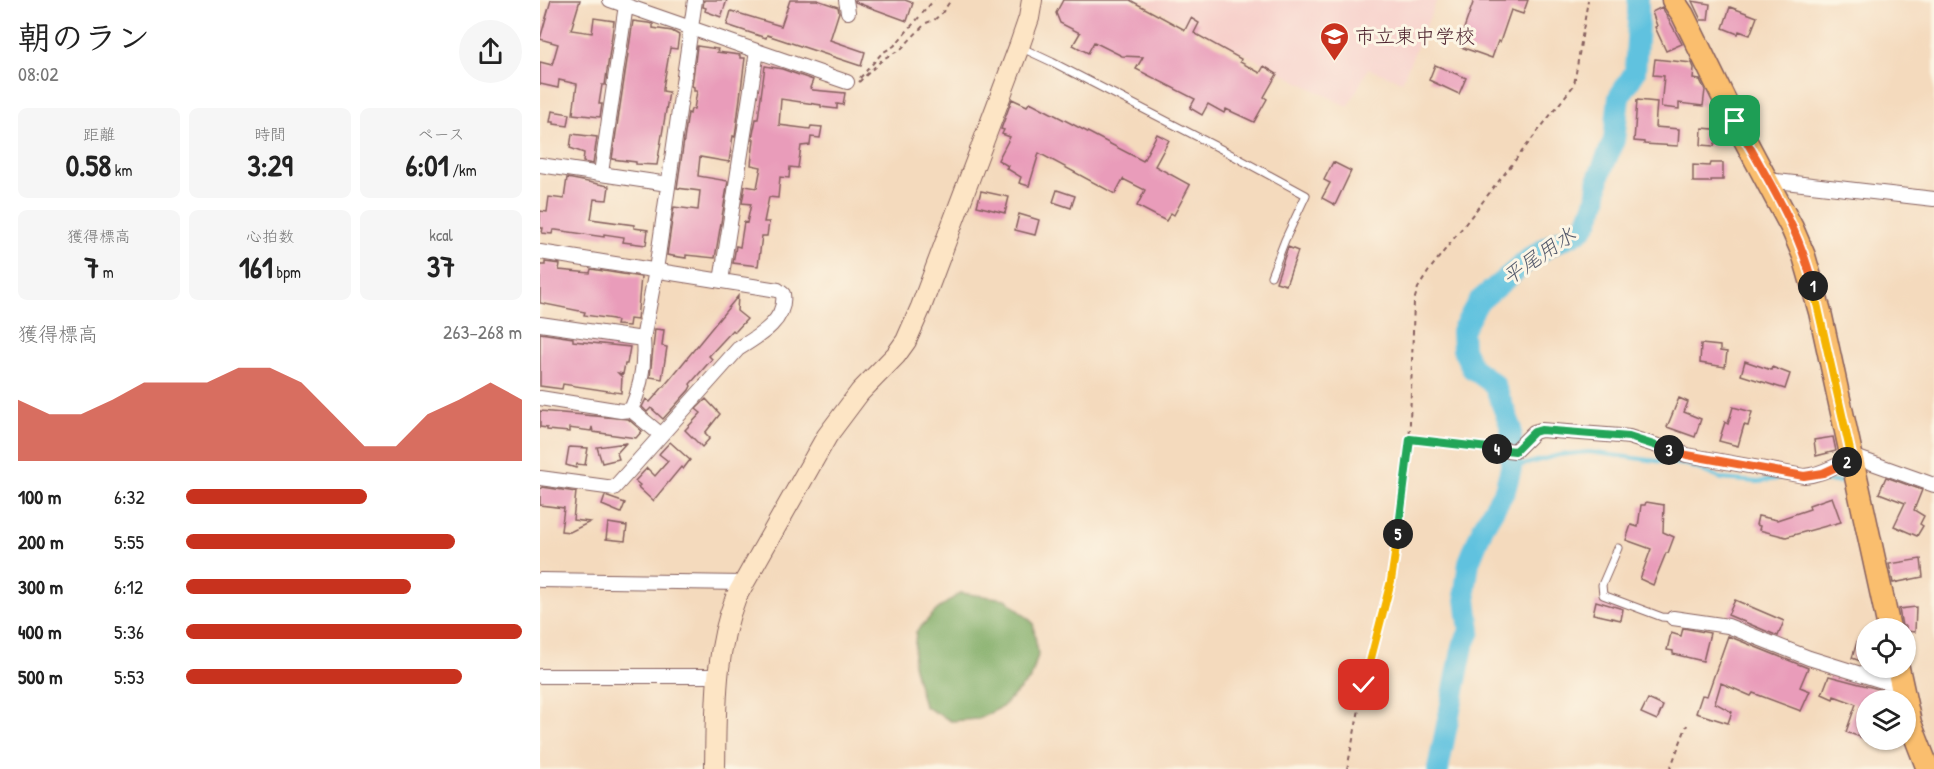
<!DOCTYPE html>
<html lang="ja">
<head>
<meta charset="utf-8">
<style>
	:root { --surface:#fff; --page:#f6f6f6; --text:#222; --muted:#767676; --accent:#c8321e }
	body { margin:0; font-family:"Patrick Hand","Klee One",sans-serif; background:var(--page); color:var(--text); height:100vh; display:flex; flex-direction:column; font-size:22px; white-space:nowrap }
	* { box-sizing:border-box; margin:0 }
	p { font-size:20px; color:var(--muted) }
	.icon { flex:none; width:33px; height:33px; fill:none; stroke:currentColor; stroke-width:2; stroke-linecap:round; stroke-linejoin:round }
	.map { position:relative; flex:1; overflow:hidden }
	.panel { display:flex; flex-direction:column; background:var(--surface); width:540px }
	.panel>* { flex:none }
	.buttons { position:absolute; left:1316px; top:618px; display:grid; gap:12px }
	.buttons a { display:grid; place-items:center; width:60px; height:60px; border-radius:50%; background:var(--surface); box-shadow:0 2px 4px #0004; font-size:30px }
	.pin { position:absolute; display:grid; place-items:center; width:51px; height:51px; color:#fff; margin:-26px; border-radius:12px; box-shadow:0 3px 9px #0006 }
	.km { position:absolute; width:30px; height:30px; margin:-15px; border-radius:50%; background:#222; color:#fff; font-size:16px; line-height:30px; text-align:center }
	.round { display:grid; place-items:center; flex:none; width:63px; height:63px; border-radius:32px; background:var(--page) }
	.head { display:flex; align-items:center; justify-content:space-between; height:102px; padding:0 18px }
	h1 { font-size:33px; font-weight:700; line-height:45px }
	.metrics { display:grid; grid-template-columns:repeat(3,1fr); gap:9px; height:102px; padding:6px 18px }
	.metrics div { display:grid; align-content:center; border-radius:9px; background:var(--page); text-align:center }
	.metrics b { font-size:30px; font-weight:700 }
	.metrics small { font-size:16px; font-weight:400 }
	.metrics p { font-size:16px }
	.chart { height:168px; padding:12px 18px }
	.chart p { display:flex; justify-content:space-between }
	.chart svg { width:100%; height:108px; margin-top:6px; fill:var(--accent); opacity:.7 }
	ul { padding:0 18px; list-style:none; font-size:20px }
	li { display:grid; grid-template-columns:96px 72px 1fr; align-items:center; height:45px }
	li i { height:15px; border-radius:8px; background:var(--accent) }
	main { display:flex; flex:1; min-height:0 }
	.map>svg:first-child { display:block }
	.built { fill:#f7d0cb }
	.forest { fill:#80ac66; stroke:#656648; stroke-width:1.5 }
	.lines { fill:none; stroke-linecap:round; stroke-linejoin:round }
	.stream { stroke:#61c2df; stroke-width:4 }
	.river { stroke:#61c2df; stroke-width:22 }
	.building { fill:#e99cba }
	.lane-casing { stroke:#86605e; stroke-width:9 }
	.street-casing { stroke:#86605e; stroke-width:16 }
	.secondary-casing { stroke:#86605e; stroke-width:22 }
	.primary-casing { stroke:#86605e; stroke-width:25 }
	.path { stroke:#86605e; stroke-width:2; stroke-dasharray:4.5 4.5; stroke-linecap:butt }
	.lane { stroke:#fff; stroke-width:7 }
	.street { stroke:#fff; stroke-width:14 }
	.secondary { stroke:#fde5c5; stroke-width:20 }
	.primary { stroke:#fabe6e; stroke-width:22 }
	.split-1-casing { stroke:#fff; stroke-width:12 }
	.split-2-casing { stroke:#fff; stroke-width:12 }
	.split-3-casing { stroke:#fff; stroke-width:12 }
	.split-4-casing { stroke:#fff; stroke-width:12 }
	.split-5-casing { stroke:#fff; stroke-width:12 }
	.split-6-casing { stroke:#fff; stroke-width:12 }
	.split-1 { stroke:#f0652b; stroke-width:8 }
	.split-2 { stroke:#f5b400; stroke-width:8 }
	.split-3 { stroke:#f0652b; stroke-width:8 }
	.split-4 { stroke:#22a559; stroke-width:8 }
	.split-5 { stroke:#22a559; stroke-width:8 }
	.split-6 { stroke:#f5b400; stroke-width:8 }
	.labels { text-anchor:middle; stroke-width:6; stroke-linejoin:round; paint-order:stroke }
	.poi-label { font-size:20px; fill:#4a1f2b; stroke:#fcf5e5; text-anchor:start }
	.water-label { font-size:21px; font-style:italic; fill:#52586a; stroke:#fcf5e5 }
</style>
</head>
<body>
<main>
<section class="panel">
<div class="head"><div><h1>朝のラン</h1><p>08:02</p></div><a class="round"><svg class="icon" aria-label="share" viewBox="0 0 24 24"><path d="M12 15V3M7 8l5-5 5 5M5 13v7h14v-7"/></svg></a></div>
<div class="metrics">
<div><p>距離</p><b>0.58<small> km</small></b></div>
<div><p>時間</p><b>3:29</b></div>
<div><p>ペース</p><b>6:01<small> /km</small></b></div>
</div>
<div class="metrics">
<div><p>獲得標高</p><b>7<small> m</small></b></div>
<div><p>心拍数</p><b>161<small> bpm</small></b></div>
<div><p>kcal</p><b>37</b></div>
</div>
<div class="chart"><p><span>獲得標高</span>263–268 m</p>
<svg viewBox="0 0 160 44" preserveAspectRatio="none"><path d="M0 44V19L10 25L20 25L30 19L40 12L50 12L60 12L70 6L80 6L90 12L100 25L110 38L120 38L130 25L140 19L150 12L160 19V44z"/></svg>
</div>
<ul>
<li><b>100 m</b>6:32<i style="width:54%"></i></li>
<li><b>200 m</b>5:55<i style="width:80%"></i></li>
<li><b>300 m</b>6:12<i style="width:67%"></i></li>
<li><b>400 m</b>5:36<i style="width:100%"></i></li>
<li><b>500 m</b>5:53<i style="width:82%"></i></li>
</ul>
</section>
<div class="map">
<svg width="1394" height="769" viewBox="0 0 1394 769">
	<rect width="100%" height="100%" fill="#fcf5e5"/>
	<filter id="ink" filterUnits="userSpaceOnUse"><feTurbulence type="fractalNoise" baseFrequency=".0167" numOctaves="2"/><feDisplacementMap in="SourceGraphic" scale="12" xChannelSelector="R" yChannelSelector="G"/><feConvolveMatrix kernelMatrix="1 2 1 2 8 2 1 2 1" color-interpolation-filters="sRGB"/></filter>
	<filter id="wash" filterUnits="userSpaceOnUse"><feTurbulence type="fractalNoise" baseFrequency=".008" numOctaves="4" result="noise"/><feDisplacementMap in="SourceGraphic" scale="24" xChannelSelector="R" yChannelSelector="G"/><feGaussianBlur stdDeviation="1.35" result="paint"/><feColorMatrix in="noise" values="0 0 0 0 0 0 0 0 0 0 0 0 0 0 0 0 0 1.4 0 .05"/><feComposite in="paint" operator="in"/></filter>
	<g filter="url(#wash)">
		<rect width="100%" height="100%" fill="#f4dabd"/>
		<path class="built" d="M599 0H897L862 81 828 69 808 107Z"/>
		<path class="forest" d="M420 593 466 599 493 623 498 655 491 678 462 707 438 719 411 721 384 706 373 664 376 632 397 610Z"/>
		<g class="lines">
			<path class="stream" d="M971 468 1019 455 1049 452 1147 465 1182 479 1218 482 1243 478
				M1269 481 1301 482"/>
			<path class="river" d="M898 769 923 646 930 631 925 591 929 562 943 527 965 490 971 468V427L954 384 932 368 923 349 922 331 938 302 989 259 1009 246 1036 233 1044 227 1049 219 1056 200 1059 176 1074 140 1079 97 1095 72 1098 23V0"/>
		</g>
		<g id="blocks">
			<path class="building" d="M11 0H40L31 30 52 33 54 18 74 21 65 85H62L59 104H62L60 117 33 114 37 84 19 80 18 88 0 84V62L12 65 18 44 0 39Z
				M164 0H187L181 17 165 11 166 8 163 7Z
				M250 0H277L298 7 299 12 290 40 325 52 321 66 227 35 226 38 187 25 191 11 241 26Z
				M315 0H365L373 3 367 21 315 2Z
				M523 0H590L645 30 651 18 659 23 654 33 701 59 700 62 720 73 724 66 737 74 724 97 727 99 714 122 686 109 684 113 668 104 662 115 650 108 655 99 596 69 603 57 582 56 554 42 548 53 533 45 540 33 520 23 516 13Z
				M934 0H988L983 14 971 10 960 42 958 41 952 58 921 47 924 42 920 40Z
				M1152 1 1170 4 1168 20H1161Z
				M1122 7 1142 44 1126 51 1115 27 1117 26 1112 12Z
				M1190 7 1217 17 1210 35 1199 31 1198 34 1183 28Z
				M93 21 108 23 113 24V28L132 31 139 35 137 49 130 48 123 88V91L129 92 117 165 96 164V162L72 159Z
				M157 46 178 49 177 52 200 55V58H205L195 137 193 136 189 162 160 157 158 176 188 181 175 258 146 255V258L127 255 134 207 158 210 160 191 137 188 148 113 150 114 151 109H154L157 91H154V87L152 86Z
				M1115 59 1152 63 1154 68 1153 79 1160 80 1165 90 1163 106 1139 103V109L1121 107 1124 76 1113 75Z
				M895 65 926 78 919 94 889 80Z
				M225 66 242 69 273 80 270 88 273 90 305 93 303 105 297 104V109L281 107V105L241 99 239 125 270 129 271 126 282 127 280 138 271 137 270 145 261 146 258 168 250 167 249 178 240 177 238 198 229 197 224 222H229L227 236H222L218 266 193 263 196 246 200 247 204 222 207 223 211 204 202 203 205 186 217 188 221 167 211 165 214 139H212L216 119H218Z
				M472 99 487 106 490 102 603 161 617 134 629 140 615 166 650 185 634 215 631 213 626 221 597 206 605 190 583 179 575 194 499 153 489 186 479 183 481 177 466 168 468 166 458 160 470 137 462 134 464 130 461 129Z
				M1097 100 1117 102 1115 127 1139 129 1138 146 1104 144V142L1094 141Z
				M12 111 30 114 28 126 14 124V122H10Z
				M1162 128 1185 130 1183 144 1175 143 1174 146 1161 145Z
				M32 134 57 137 53 164 43 162 44 153 30 148Z
				M793 162 811 171 795 205 782 198 790 183 784 180Z
				M1171 163H1183V180H1171V182H1153V165L1170 166Z
				M27 178 69 186 67 200 54 199 51 219 94 225V228L108 230 106 245 83 242 84 237 64 234V237L16 230H13L12 234 2 233 3 228H0V211L7 212 9 197 24 199Z
				M517 190 535 196 531 208 513 202Z
				M441 191 469 197 465 213 437 206Z
				M479 214 499 220 495 235 475 230Z
				M748 247 758 251 746 285 736 282Z
				M5 262 20 264 19 270 50 273 51 269 101 277 97 320 90 319 89 326 76 325 77 321 73 319 44 315 45 312 0 303V265H5Z
				M198 296 197 311 207 319 195 332 193 330 169 356 172 359 150 384 151 386 149 390 123 419 111 408 107 412 102 407 106 399 110 402 130 379Z
				M115 329 124 330 122 346 127 347 122 379 110 377Z
				M0 333 33 338V341L90 347 87 364H85L83 374 78 373 82 377 81 393 23 384 22 389 0 386Z
				M1161 344 1180 346V351L1187 352 1185 367 1160 363Z
				M1205 361 1231 370 1232 367 1250 374 1245 389 1201 375Z
				M1139 398 1148 402 1144 412 1161 419 1155 437 1127 427Z
				M166 399 180 414 165 433 170 438 162 447 145 430 161 413 156 409Z
				M1193 407 1212 412 1208 426 1204 425 1198 446 1179 441 1185 422 1188 424Z
				M0 411 88 419 102 431 96 438 53 432 52 427 51 431 29 428V432L7 430V428L0 427Z
				M1293 437 1296 451 1276 456 1274 440Z
				M130 442 150 460 143 469 141 467 113 501 98 487 100 485 95 481 107 468 115 476 128 461 119 454Z
				M86 443 77 453 79 459 62 463 57 447Z
				M29 447 48 448 45 465 37 464 36 468 26 465Z
				M1346 477 1382 490 1374 510 1384 516 1380 524 1383 526 1377 536 1354 526 1365 503 1339 493Z
				M2 487 36 492 33 520 50 522 30 532 21 531 24 508 0 505V489Z
				M65 496 85 503 81 513 62 505Z
				M1292 497 1301 522 1246 537 1219 530 1220 526 1216 525 1218 516 1237 520 1270 509 1269 505Z
				M1106 502 1124 505 1123 532 1134 537 1128 553H1126L1113 585 1100 579 1111 549 1086 540 1091 525 1098 527 1101 505H1105Z
				M68 523 87 526 85 541 66 539Z
				M1381 559 1383 577 1353 583 1349 564Z
				M1195 600 1244 621 1238 636 1188 615Z
				M1056 601 1083 609 1081 620 1053 614Z
				M1376 607 1375 632 1366 631V626H1362L1359 609Z
				M1143 628 1170 633 1163 661 1133 654V651L1127 650 1131 633 1141 636Z
				M1188 636 1268 668 1260 687 1270 691 1261 711 1213 693 1211 696 1181 683 1175 703 1192 712 1188 723 1156 713 1162 695 1167 696Z
				M1317 642 1326 645V663L1312 658Z
				M1289 676 1346 691 1342 700H1326V739L1306 732 1316 704 1294 696 1293 699 1282 694Z
				M1108 699 1123 706 1117 720 1101 713Z"/>
		</g>
	</g>
	<g filter="url(#ink)">
		<use href="#blocks" fill-opacity="0" stroke="#86605e" stroke-width="1.5"/>
		<g class="lines">
			<defs>
				<path id="lane" d="M482 48 512 62 681 149 766 195 745 240 731 276
					M1078 548 1062 585 1063 595 1122 617 1133 618"/>
				<path id="street" d="M70 0 217 51 181 281
					M306 0 308 12
					M217 51 307 82
					M0 165 128 184
					M61 173 86 5
					M1228 180 1394 199
					M0 252 238 290 243 294C247 321 217 337 198 349L74 488 0 478
					M0 324 103 339
					M0 398 81 411 91 410 120 434
					M91 410C101 387 105 363 103 339L116 270 155 0
					M967 450 975 451 994 432 1001 430 1080 436 1089 437 1147 455 1264 476C1286 475 1305 457 1321 459L1394 485
					M0 580 204 583
					M1133 618 1188 626 1269 658 1362 687
					M0 676H177"/>
				<path id="secondary" d="M175 769C176 710 174 653 196 597L287 436 320 392 356 355 366 341 381 307 479 47 489 18 492 0"/>
				<path id="primary" d="M1133 0 1143 15 1195 121 1252 228 1264 256 1280 312 1349 628
					M1358 668 1370 723 1388 769"/>
			</defs>
			<use href="#lane" class="lane-casing"/>
			<use href="#street" class="street-casing"/>
			<use href="#secondary" class="secondary-casing"/>
			<use href="#primary" class="primary-casing"/>
			<path class="path" d="M320 78 342 53 354 46 394 0
				M319 82 343 59 361 49 386 23 394 20 402 13 411 0
				M870 439 954 449
				M807 769 824 685 851 581 869 452 874 301 878 288 890 269 1034 85 1048 0
				M1130 769 1147 725"/>
			<use href="#lane" class="lane"/>
			<use href="#street" class="street"/>
			<use href="#secondary" class="secondary"/>
			<use href="#primary" class="primary"/>
		</g>
	</g>
	<g class="lines" filter="url(#ink)">
		<defs>
			<path id="split-1" d="M1195 121C1224 173 1259 227 1273 286"/>
			<path id="split-2" d="M1273 286 1312 459 1307 462"/>
			<path id="split-3" d="M1129 450 1147 455 1264 476 1283 473 1307 462"/>
			<path id="split-4" d="M957 449 975 451 994 432 1001 430 1089 437 1129 450"/>
			<path id="split-5" d="M858 534 870 439 957 449"/>
			<path id="split-6" d="M824 685 851 581 858 534"/>
		</defs>
		<use href="#split-1" class="split-1-casing"/>
		<use href="#split-2" class="split-2-casing"/>
		<use href="#split-3" class="split-3-casing"/>
		<use href="#split-4" class="split-4-casing"/>
		<use href="#split-5" class="split-5-casing"/>
		<use href="#split-6" class="split-6-casing"/>
		<use href="#split-1" class="split-1"/>
		<use href="#split-2" class="split-2"/>
		<use href="#split-3" class="split-3"/>
		<use href="#split-4" class="split-4"/>
		<use href="#split-5" class="split-5"/>
		<use href="#split-6" class="split-6"/>
	</g>
	<defs>
		<symbol id="school-pin" viewBox="-11 -11 22 30"><path d="M0 17L-7.5 6A9.5 9.5 0 1 1 7.5 6Z" fill="#c8321e" stroke="#fcf5e5"/><path d="M0-5L7-2L0 1L-7-2ZM-4 1L0 2.5L4 1V4Q0 6-4 4Z" fill="#fff"/></symbol>
	</defs>
	<g fill-rule="evenodd">
		<use href="#school-pin" x="778" y="20" width="33" height="45"/>
	</g>
	<g class="labels">
		<g class="poi-label">
			<text x="815" y="43">市立東中学校</text>
		</g>
		<g class="water-label">
			<text transform="translate(999 256) rotate(-35)" y="7">平尾用水</text>
		</g>
	</g>
</svg>
<div class="buttons">
<a><svg class="icon" aria-label="locate" viewBox="0 0 24 24"><circle cx="12" cy="12" r="6"/><path d="M12 2v4M12 18v4M2 12h4M18 12h4"/></svg></a>
<a><svg class="icon" aria-label="layers" viewBox="0 0 24 24"><path d="M12 4l9 5-9 5-9-5zM3 14l9 5 9-5"/></svg></a>
</div>
<div class="pin" style="left:1195px;top:121px;background:#1e9e55"><svg class="icon" aria-label="arrive" viewBox="0 0 24 24"><path d="M6 21V4h12l-3 4 3 4H6"/></svg></div>
<div class="pin" style="left:824px;top:685px;background:#d93025"><svg class="icon" aria-label="check" viewBox="0 0 24 24"><path d="M5 12l5 5 9-10"/></svg></div>
<b class="km" style="left:1273px;top:286px">1</b>
<b class="km" style="left:1307px;top:462px">2</b>
<b class="km" style="left:1129px;top:450px">3</b>
<b class="km" style="left:957px;top:449px">4</b>
<b class="km" style="left:858px;top:534px">5</b>
</div>
</main>
</body>
</html>
